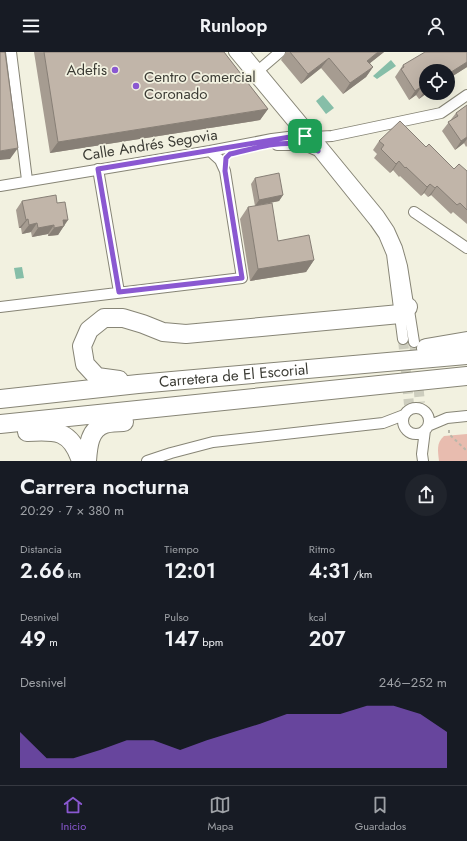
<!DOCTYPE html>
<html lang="es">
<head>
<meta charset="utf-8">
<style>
	:root { --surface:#171b24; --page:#20242c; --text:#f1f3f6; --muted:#9ea1a6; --line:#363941; --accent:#8a58d1 }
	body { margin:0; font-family:Jost,sans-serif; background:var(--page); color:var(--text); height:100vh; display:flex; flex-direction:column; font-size:15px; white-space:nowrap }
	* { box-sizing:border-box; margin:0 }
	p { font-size:13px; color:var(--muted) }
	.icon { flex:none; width:22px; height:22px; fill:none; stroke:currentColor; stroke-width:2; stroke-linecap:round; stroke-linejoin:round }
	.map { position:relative; height:409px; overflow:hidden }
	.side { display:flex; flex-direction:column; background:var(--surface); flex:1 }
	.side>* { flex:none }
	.buttons { position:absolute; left:419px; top:12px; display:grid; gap:8px }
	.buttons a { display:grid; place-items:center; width:36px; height:36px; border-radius:50%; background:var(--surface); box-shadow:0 4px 16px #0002; font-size:20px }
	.pin { position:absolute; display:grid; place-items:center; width:34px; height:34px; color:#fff; margin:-17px; border-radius:8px; box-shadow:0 2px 6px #0006 }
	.round { display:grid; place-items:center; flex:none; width:42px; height:42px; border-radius:21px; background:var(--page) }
	.headline { display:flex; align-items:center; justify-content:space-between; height:68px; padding:0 20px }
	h1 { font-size:22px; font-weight:600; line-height:30px }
	.figures { display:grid; grid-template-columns:repeat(3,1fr); gap:6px; height:68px; padding:4px 20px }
	.figures div { display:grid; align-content:center }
	.figures b { font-size:20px; font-weight:600 }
	.figures small { font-size:11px; font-weight:400 }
	.figures p { font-size:11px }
	.chart { height:112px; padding:8px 20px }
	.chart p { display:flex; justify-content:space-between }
	.chart svg { width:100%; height:72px; margin-top:4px; fill:var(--accent); opacity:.7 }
	header { display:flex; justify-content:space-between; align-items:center; height:52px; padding:0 20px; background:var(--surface); font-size:18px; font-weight:600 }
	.menu { display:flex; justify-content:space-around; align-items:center; height:56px; border-top:1px solid var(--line); background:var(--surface); font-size:11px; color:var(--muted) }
	.menu a { display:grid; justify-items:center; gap:2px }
	.menu .selected { color:var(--accent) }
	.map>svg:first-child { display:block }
	.green { fill:#e8bcaf }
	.water { fill:#86bea8 }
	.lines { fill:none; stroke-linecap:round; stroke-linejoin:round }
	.street-tunnel { stroke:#cdcdbe; stroke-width:10; stroke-dasharray:10 5; stroke-linecap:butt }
	.street-casing { stroke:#878576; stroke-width:12 }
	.highway-casing { stroke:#878576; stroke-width:20 }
	.path { stroke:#b8b7a9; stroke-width:2; stroke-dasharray:3 3; stroke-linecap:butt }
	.street { stroke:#fff; stroke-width:10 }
	.highway { stroke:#fff; stroke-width:18 }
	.wall { fill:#a69c91 }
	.shaded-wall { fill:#877f76 }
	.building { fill:#c1b5a9; stroke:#877f76 }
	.route-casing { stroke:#fff; stroke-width:8 }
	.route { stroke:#8a58d1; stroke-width:5 }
	.poi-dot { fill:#8a58d1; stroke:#f2f1e0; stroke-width:1.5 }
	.labels { text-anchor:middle; stroke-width:3.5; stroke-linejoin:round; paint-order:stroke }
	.poi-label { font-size:15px; fill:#3b3b34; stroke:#f2f1e0; text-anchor:end }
	.street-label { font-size:15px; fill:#3b3b34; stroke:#f2f1e0 }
</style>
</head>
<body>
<header><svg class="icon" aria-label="menu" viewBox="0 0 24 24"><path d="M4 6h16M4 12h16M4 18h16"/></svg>Runloop<svg class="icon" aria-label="person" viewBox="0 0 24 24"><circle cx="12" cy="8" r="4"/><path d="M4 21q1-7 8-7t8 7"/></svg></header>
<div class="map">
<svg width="467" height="409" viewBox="0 0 467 409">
	<rect width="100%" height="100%" fill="#f2f1e0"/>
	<path class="green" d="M467 382V409H439C438 399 436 391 444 384Z"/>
	<path class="water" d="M391 8 396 14 377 27 373 24Z
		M323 43 334 56 326 62 316 49Z
		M22 215 24 226 16 227 14 216Z"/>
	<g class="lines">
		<path class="street-tunnel" d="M403 287 409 353
			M414 290 420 351"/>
		<defs>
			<path id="street" d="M11 0 27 128
				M234 0 294 72
				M244 0 328 101 379 163 389 178 397 196 402 214 414 290
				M259 18 280 0
				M277 93H304L318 99
				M314 94 375 170 384 183 392 202 403 287
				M98 117 119 240
				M0 134 210 99 272 87 296 84 314 85 332 84 441 61 467 43
				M414 160 467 196
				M0 255 242 226 225 119 220 108 210 99
				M403 369a13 13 0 1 1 26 0a13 13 0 1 1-26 0Z
				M428 374 447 366 467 364
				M147 409 171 401 213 390 383 371 404 363
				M423 409 422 402 425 378"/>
			<g id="highway">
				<path d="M426 296 467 289"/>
				<path d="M119 328 97 325 85 312 82 294 89 278 104 266H123L143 272 163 280 186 282 400 262 408 255"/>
				<path id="s1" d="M0 347 138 332 467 303"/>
				<path d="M0 372 467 324"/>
				<path d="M27 380C56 378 71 378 81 409"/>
				<path d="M87 409C88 395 89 377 105 372 111 370 118 370 124 370"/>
			</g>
		</defs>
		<use href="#street" class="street-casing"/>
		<use href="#highway" class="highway-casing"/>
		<path class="path" d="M449 378V382L467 399"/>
		<use href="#street" class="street"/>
		<use href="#highway" class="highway"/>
	</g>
	<path class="wall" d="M34 0H224L268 57 260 68 50 101Z
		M286 0H384L370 11 373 15 366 25 343 42 321 16 301 32 281 8Z
		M467 0V15L426 41H427L419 47 416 43 409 48 395 25 403 13Z
		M467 53V94L466 95 464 91 455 98 442 79 456 61Z
		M379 89 426 95 454 117 467 119V172L453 160 451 162 431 143 428 145 424 141 421 144 400 124 399 125 393 118 390 121 374 106 377 102 373 98Z
		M255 126 283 143 279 149 255 154 251 132Z
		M22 149 57 151 64 173 58 183 48 184V182L32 185 31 180 22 182 21 176H19L16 158Z
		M248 155 278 189 314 208 306 220 250 229 240 167Z"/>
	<path class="shaded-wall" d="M378 0H384L360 19 367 9Z
		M329 6 321 16 301 32 308 22Z
		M467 10V15L448 27V22Z
		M373 15 366 25 343 42 350 31Z
		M422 34 416 43 409 48 415 39Z
		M426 37V41H427L419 47 425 38Z
		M268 57 260 68 50 101 58 90Z
		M467 85V87L464 91 455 98 461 89Z
		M18 96 10 107 0 108V99Z
		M399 109 393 118 390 121 396 112Z
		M430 132 424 141 421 144 427 135Z
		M437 134 431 143 428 145 435 136Z
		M283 143 279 149 255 154 259 148Z
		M28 167 21 176H19L26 168Z
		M63 168H68L58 183 48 184 54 176Z
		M37 171 31 180 22 182 29 173Z
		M54 173 48 182 32 185 38 176Z
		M314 208 306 220 250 229 258 217Z"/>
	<path class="building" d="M0 0H5L18 96 0 99Z
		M44 0H224L268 57 58 90Z
		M290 0H378L367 9 373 15 350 31 329 6 308 22Z
		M425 0H467V10L448 22V19H426V37L425 38 422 34 415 39 401 17 404 15 403 13Z
		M467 53V85L461 89 448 70 458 64 456 61Z
		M400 69 426 95 429 92 454 117 459 112 467 119V158L460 151 457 153 437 134 435 136 430 132 427 135 406 115 405 116 399 109 396 112 381 97 384 93 379 89Z
		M279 121 283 143 259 148 255 126Z
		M56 143 57 151 65 150 68 168H63L64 174 54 176V173L38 176 37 171 29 173 28 167 26 168 22 149Z
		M272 151 278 189 309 183 314 208 258 217 248 155Z"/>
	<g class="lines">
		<defs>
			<path id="route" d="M296 84H305L318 99C313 97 308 93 303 93 279 88 253 97 230 102L226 106 225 119 242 226 119 240 98 117Z"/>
		</defs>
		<use href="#route" class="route-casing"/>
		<use href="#route" class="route"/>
	</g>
	<g class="poi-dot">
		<circle cx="115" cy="18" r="4"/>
		<circle cx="136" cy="34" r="4"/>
	</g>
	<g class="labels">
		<g class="poi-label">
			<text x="107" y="23">Adefis</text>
			<text x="144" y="30" text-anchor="start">Centro Comercial<tspan x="144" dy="17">Coronado</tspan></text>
		</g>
		<g class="street-label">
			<text transform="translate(150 93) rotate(-9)" y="5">Calle Andrés Segovia</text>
			<text dy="5" stroke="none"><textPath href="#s1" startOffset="235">Carretera de El Escorial</textPath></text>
		</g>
	</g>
</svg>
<div class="buttons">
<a><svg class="icon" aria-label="locate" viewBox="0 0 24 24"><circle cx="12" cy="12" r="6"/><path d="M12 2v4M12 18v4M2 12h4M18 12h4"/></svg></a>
</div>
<div class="pin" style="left:305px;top:84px;background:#1e9e55"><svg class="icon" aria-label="arrive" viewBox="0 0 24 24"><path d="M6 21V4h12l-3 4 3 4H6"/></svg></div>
</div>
<section class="side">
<div class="headline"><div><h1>Carrera nocturna</h1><p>20:29 · 7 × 380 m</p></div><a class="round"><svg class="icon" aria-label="share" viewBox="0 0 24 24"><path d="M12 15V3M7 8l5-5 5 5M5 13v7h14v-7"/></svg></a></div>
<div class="figures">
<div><p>Distancia</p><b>2.66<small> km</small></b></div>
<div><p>Tiempo</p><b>12:01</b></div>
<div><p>Ritmo</p><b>4:31<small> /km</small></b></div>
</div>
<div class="figures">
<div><p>Desnivel</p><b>49<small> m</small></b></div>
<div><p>Pulso</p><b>147<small> bpm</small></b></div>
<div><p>kcal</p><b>207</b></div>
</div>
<div class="chart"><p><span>Desnivel</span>246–252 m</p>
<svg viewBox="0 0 160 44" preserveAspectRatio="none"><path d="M0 44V22L10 38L20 38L30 33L40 27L50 27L60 33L70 27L80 22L90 17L100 11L110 11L120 11L130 6L140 6L150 11L160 22V44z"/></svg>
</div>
</section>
<nav class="menu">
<a class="selected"><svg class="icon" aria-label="home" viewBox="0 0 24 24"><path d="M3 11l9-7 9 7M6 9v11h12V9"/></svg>Inicio</a>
<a><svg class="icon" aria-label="map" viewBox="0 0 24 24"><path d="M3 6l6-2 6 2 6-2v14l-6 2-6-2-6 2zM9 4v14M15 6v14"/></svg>Mapa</a>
<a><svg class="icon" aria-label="saved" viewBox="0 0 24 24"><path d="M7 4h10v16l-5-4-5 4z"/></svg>Guardados</a>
</nav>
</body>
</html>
